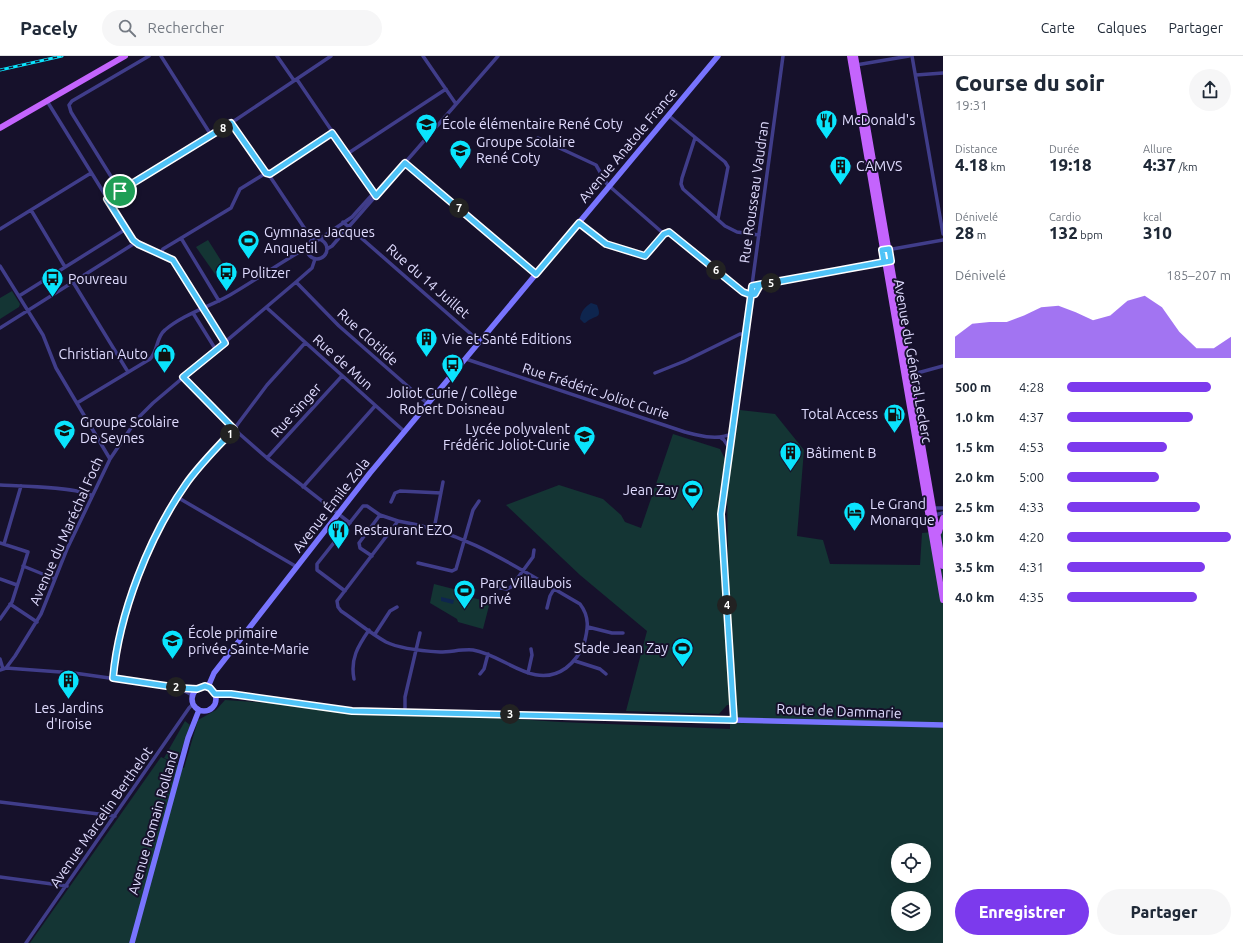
<!DOCTYPE html>
<html lang="fr">
<head>
<meta charset="utf-8">
<style>
	:root { --surface:#fff; --page:#f6f6f7; --text:#1f2937; --muted:#747a83; --line:#e0e1e3; --accent:#7c3aed }
	body { margin:0; font-family:Ubuntu,sans-serif; background:var(--page); color:var(--text); height:100vh; display:flex; flex-direction:column; font-size:15px; white-space:nowrap }
	* { box-sizing:border-box; margin:0 }
	p { font-size:13px; color:var(--muted) }
	.icon { flex:none; width:22px; height:22px; fill:none; stroke:currentColor; stroke-width:2; stroke-linecap:round; stroke-linejoin:round }
	.map { position:relative; flex:1; overflow:hidden }
	.drawer { display:flex; flex-direction:column; background:var(--surface); width:300px }
	.drawer>* { flex:none }
	.tools { position:absolute; left:891px; top:787px; display:grid; gap:8px }
	.tools a { display:grid; place-items:center; width:40px; height:40px; border-radius:50%; background:var(--surface); box-shadow:0 4px 16px #0002; font-size:20px }
	.pin { position:absolute; display:grid; place-items:center; width:34px; height:34px; color:#fff; margin:-17px; border:2px solid #fff; border-radius:50%; box-shadow:0 1px 4px #0007 }
	.km { position:absolute; width:20px; height:20px; margin:-10px; border-radius:50%; background:#222; color:#fff; font-size:11px; line-height:20px; text-align:center }
	.round { display:grid; place-items:center; flex:none; width:42px; height:42px; border-radius:21px; background:var(--page) }
	.overview { display:flex; align-items:center; justify-content:space-between; height:68px; padding:0 12px }
	h1 { font-size:22px; font-weight:800; line-height:30px }
	.metrics { display:grid; grid-template-columns:repeat(3,1fr); gap:6px; height:68px; padding:4px 12px }
	.metrics div { display:grid; align-content:center }
	.metrics b { font-size:17px; font-weight:800 }
	.metrics small { font-size:11px; font-weight:400 }
	.metrics p { font-size:11px }
	.chart { height:112px; padding:8px 12px }
	.chart p { display:flex; justify-content:space-between }
	.chart svg { width:100%; height:72px; margin-top:4px; fill:var(--accent); opacity:.7 }
	.primary-button { display:flex; gap:8px; margin-top:auto; padding:8px 12px }
	.primary-button a { flex:1; height:46px; border-radius:24px; background:var(--accent); color:#fff; font-size:16px; font-weight:800; line-height:46px; text-align:center }
	.primary-button a+a { background:var(--page); color:var(--text) }
	ul { padding:0 12px; list-style:none; font-size:13px }
	li { display:grid; grid-template-columns:64px 48px 1fr; align-items:center; height:30px }
	li i { height:10px; border-radius:5px; background:var(--accent) }
	header { display:flex; align-items:center; gap:24px; box-sizing:border-box; height:56px; padding:0 20px; background:var(--surface); border-bottom:1px solid var(--line) }
	header strong { font-size:19px }
	nav { display:flex; gap:22px; margin-inline-start:auto; font-size:14px }
	.search { width:280px; height:36px; background:var(--page); display:flex; align-items:center; gap:10px; box-sizing:border-box; padding:0 14px; border-radius:22px; color:var(--muted); font-size:15px }
	main { display:flex; flex:1; min-height:0 }
	.map>svg:first-child { display:block }
	.green { fill:#143534; fill-rule:evenodd }
	.water { fill:#0e254e }
	.lines { fill:none; stroke-linecap:round; stroke-linejoin:round }
	.street { stroke:#403d8a; stroke-width:3.5 }
	.secondary { stroke:#7874fe; stroke-width:5.5 }
	.primary { stroke:#c464fd; stroke-width:6 }
	.rail-casing { stroke:#0ae4fd; stroke-width:3 }
	.rail { stroke:#16112b; stroke-width:1.5; stroke-dasharray:4.5; stroke-linecap:butt }
	.route-casing { stroke:#fff; stroke-width:8 }
	.route { stroke:#4fc3f7; stroke-width:5 }
	.labels { text-anchor:middle; stroke-width:4; stroke-linejoin:round; paint-order:stroke }
	.poi-label { font-size:14px; fill:#e0dcff; stroke:#16112b; text-anchor:start }
	.street-label { font-size:14px; fill:#e0dcff; stroke:#16112b }
</style>
</head>
<body>
<header>
<strong>Pacely</strong>
<div class="search"><svg class="icon" aria-label="search" viewBox="0 0 24 24"><circle cx="10" cy="10" r="6"/><path d="M15 15l6 6"/></svg>Rechercher</div>
<nav><a>Carte</a><a>Calques</a><a>Partager</a></nav>
</header>
<main>
<div class="map">
<svg width="943" height="887" viewBox="0 0 943 887">
	<rect width="100%" height="100%" fill="#16112b"/>
	<path class="green" d="M208 184 232 222 222 228 196 191Z
		M12 235 20 248 19 251 0 263V242Z
		M740 354 775 358 804 394 797 480 823 484 830 508 920 509 922 477 943 475V887H30L161 701 184 712 198 664 216 654 225 644 560 666 730 673V649H727L719 658 626 655 647 575 580 519 506 449 559 429 603 443 621 459 625 466 641 472 673 378 720 393 725 403 719 441 730 640 727 433ZM898 794H924V820H898ZM898 842H924V868H898Z
		M434 528 469 537V541L490 546 483 573 458 566 457 563 430 547Z
		M185 665 190 669 177 707 164 702Z"/>
	<path class="water" d="M591 247 597 249C602 262 597 259 589 264 587 265 586 267 584 267L580 263C581 255 585 251 591 247Z
		M441 541 454 544 453 548 441 545Z"/>
	<g class="lines">
		<path class="street" d="M161 0 211 79
			M277 0 293 23 298 25 376 140
			M423 0 456 48
			M912 0 943 178
			M856 9 909 0
			M916 19 943 17
			M47 45 133 184 138 189 173 204 225 287
			M668 59 725 106 728 111 718 163
			M231 67 263 115 271 122 313 185
			M538 82 596 109 607 128 664 178 669 176 743 236 753 240 755 239 760 229
			M695 82 682 122 681 128 683 133 725 170 737 176 759 179
			M347 98 446 33
			M405 107 536 218
			M120 135 71 56 69 49 72 45 149 0
			M107 143 231 67 331 0
			M31 154 65 211
			M343 166 480 286
			M579 167 606 188 645 199 664 178
			M0 173 91 117
			M181 182 219 245
			M307 193a10 10 0 1 1 20 0a10 10 0 1 1-20 0Z
			M318 184 352 161 371 140H376L498 0
			M327 193 332 190 373 143 374 140
			M887 194 943 184
			M160 198 163 193 231 152 240 133 266 117 270 118 332 77
			M0 210 43 279 56 312 110 403
			M73 226 128 316
			M296 226 339 270 428 348
			M752 230 887 206
			M19 240 126 173
			M267 252 405 376
			M193 257 216 294
			M0 272 135 187
			M466 303 685 376C701 380 718 385 733 377
			M655 317 685 305 740 278H745
			M910 319 943 310
			M183 321 234 373 267 402 350 467
			M77 347 150 303C158 295 156 281 165 274 184 258 209 251 230 239 254 225 277 209 301 195L307 194
			M720 381 724 384 730 393
			M267 402 342 320
			M0 429C17 430 80 431 92 440
			M303 431 375 350
			M177 441 297 511
			M391 446 395 437 400 435 441 437
			M932 452H943
			M934 459 943 457
			M398 465C468 476 520 514 580 548 590 561 588 573 584 588 580 598 575 605 566 612 534 635 505 599 473 594 462 593 451 596 440 596 424 595 400 593 386 586 370 577 356 565 341 555L338 551 337 545Z
			M434 473 443 426
			M0 487 28 496 12 546 0 563
			M4 488 21 430
			M372 500 360 492 359 487 380 459
			M418 507 452 515 456 513 473 454 479 445
			M23 510 55 523
			M0 523 17 529
			M495 531 507 533 511 531 533 501 534 494
			M345 535 317 514V508L363 450H367L380 459 398 465
			M10 548 37 566
			M547 552 550 540 554 533
			M588 571 612 577H623
			M375 578 390 555 397 551
			M0 603 3 613
			M575 605 600 613 606 618
			M6 612 74 617 180 632 197 633
			M0 614 6 612 15 600 41 558 67 493 110 403 137 363 153 347 296 226 312 212 315 203
			M528 617 532 599 531 593
			M480 618 484 613 488 598
			M113 622 127 549 152 490 175 445 198 413 234 373 267 329 305 287
			M354 623C350 603 358 590 369 574
			M181 633 192 639
			M405 655V641L420 577
			M734 664 721 458 783 0
			M0 746 115 760
			M0 821 67 830
			M26 887 189 652 193 648"/>
		<path class="secondary" d="M192 643a12 12 0 1 1 24 0a12 12 0 1 1-24 0Z
			M208 631 214 617 370 417 718 0
			M215 638H231L352 655 943 669
			M132 887 188 682 199 654"/>
		<path class="primary" d="M850 0 943 544
			M855 0 943 510
			M0 72 125 0
			M939 476 943 462"/>
		<defs>
			<path id="rail" d="M0 14 62 0"/>
		</defs>
		<use href="#rail" class="rail-casing"/>
		<use href="#rail" class="rail"/>
	</g>
	<g class="lines">
		<defs>
			<path id="route" d="M120 135 107 143 133 184 138 188 173 204 225 287 183 321 234 373C218 391 200 408 186 428 149 481 119 557 113 622L180 632 197 633 205 630 210 632 215 638H231L352 655 734 664 721 458 751 239 755 238 760 229 884 206 882 194 889 193 891 205 880 207 762 228 752 230 751 239 743 236 669 176 664 178 645 200 606 188 579 167 536 218 405 107 376 140 332 77 270 118 266 117 231 67 120 135"/>
		</defs>
		<use href="#route" class="route-casing"/>
		<use href="#route" class="route"/>
	</g>
	<defs>
		<symbol id="restaurant-pin" viewBox="-11 -11 22 30"><path d="M0 17L-7.5 6A9.5 9.5 0 1 1 7.5 6Z" fill="#0ae4fd" stroke="#16112b"/><path d="M-5-6h1v4h1v-4h1v4h1v-4h1v5L-1.5 .5V6h-2V.5L-5-1ZM5-6V6H3V1.5H1.5Q1.5-4 5-6Z" fill="#111"/></symbol>
		<symbol id="school-pin" viewBox="-11 -11 22 30"><path d="M0 17L-7.5 6A9.5 9.5 0 1 1 7.5 6Z" fill="#0ae4fd" stroke="#16112b"/><path d="M0-5L7-2L0 1L-7-2ZM-4 1L0 2.5L4 1V4Q0 6-4 4Z" fill="#111"/></symbol>
		<symbol id="building-pin" viewBox="-11 -11 22 30"><path d="M0 17L-7.5 6A9.5 9.5 0 1 1 7.5 6Z" fill="#0ae4fd" stroke="#16112b"/><path d="M-4-6H4V6H1V3H-1V6H-4ZM-2.5-4.3h1.7v1.8h-1.7ZM.8-4.3h1.7v1.8H.8ZM-2.5-1h1.7V.8h-1.7ZM.8-1h1.7V.8H.8Z" fill="#111"/></symbol>
		<symbol id="stadium-pin" viewBox="-11 -11 22 30"><path d="M0 17L-7.5 6A9.5 9.5 0 1 1 7.5 6Z" fill="#0ae4fd" stroke="#16112b"/><path d="M0-5a6.5 5 0 1 0 0 10a6.5 5 0 1 0 0-10ZM-3.5-1.8h7v3.6h-7Z" fill="#111"/></symbol>
		<symbol id="bus-pin" viewBox="-11 -11 22 30"><path d="M0 17L-7.5 6A9.5 9.5 0 1 1 7.5 6Z" fill="#0ae4fd" stroke="#16112b"/><path d="M-5-6H5V4H4V6H2V4H-2V6H-4V4H-5ZM-3.5-4V0h7V-4ZM-3.5 1.2v1.5H-2V1.2ZM2 1.2v1.5H3.5V1.2Z" fill="#111"/></symbol>
		<symbol id="shop-pin" viewBox="-11 -11 22 30"><path d="M0 17L-7.5 6A9.5 9.5 0 1 1 7.5 6Z" fill="#0ae4fd" stroke="#16112b"/><path d="M-5-2.5h2.3a2.7 3.5 0 0 1 5.4 0H5L5.5 6h-11ZM-1.5-2.5h3a1.5 2.3 0 0 0-3 0Z" fill="#111"/></symbol>
		<symbol id="fuel-pin" viewBox="-11 -11 22 30"><path d="M0 17L-7.5 6A9.5 9.5 0 1 1 7.5 6Z" fill="#0ae4fd" stroke="#16112b"/><path d="M-5.5-6h7V0h2V4h1.3V-2.5L3-4.5l.8-.8L6-3V5H2.5V1h-1V6h-7ZM-4.2-4.7v3.2H.2V-4.7Z" fill="#111"/></symbol>
		<symbol id="hotel-pin" viewBox="-11 -11 22 30"><path d="M0 17L-7.5 6A9.5 9.5 0 1 1 7.5 6Z" fill="#0ae4fd" stroke="#16112b"/><path d="M-6-4.5h1.5V1H6V5H4.5V3h-9V5H-6ZM-4 0a1.8 1.8 0 1 1 3.6 0ZM.5 0V-2.5h3Q6-2.5 6 0Z" fill="#111"/></symbol>
	</defs>
	<g fill-rule="evenodd">
		<use href="#restaurant-pin" x="814" y="52" width="25" height="34"/>
		<use href="#school-pin" x="414" y="56" width="25" height="34"/>
		<use href="#school-pin" x="448" y="82" width="25" height="34"/>
		<use href="#building-pin" x="828" y="98" width="25" height="34"/>
		<use href="#stadium-pin" x="236" y="172" width="25" height="34"/>
		<use href="#bus-pin" x="214" y="204" width="25" height="34"/>
		<use href="#bus-pin" x="40" y="210" width="25" height="34"/>
		<use href="#building-pin" x="414" y="270" width="25" height="34"/>
		<use href="#shop-pin" x="152" y="286" width="25" height="34"/>
		<use href="#bus-pin" x="440" y="296" width="25" height="34"/>
		<use href="#fuel-pin" x="882" y="346" width="25" height="34"/>
		<use href="#school-pin" x="52" y="362" width="25" height="34"/>
		<use href="#school-pin" x="572" y="368" width="25" height="34"/>
		<use href="#building-pin" x="778" y="384" width="25" height="34"/>
		<use href="#stadium-pin" x="680" y="422" width="25" height="34"/>
		<use href="#hotel-pin" x="842" y="444" width="25" height="34"/>
		<use href="#restaurant-pin" x="326" y="462" width="25" height="34"/>
		<use href="#stadium-pin" x="452" y="522" width="25" height="34"/>
		<use href="#school-pin" x="160" y="572" width="25" height="34"/>
		<use href="#stadium-pin" x="670" y="580" width="25" height="34"/>
		<use href="#building-pin" x="56" y="612" width="25" height="34"/>
	</g>
	<g class="labels">
		<g class="poi-label">
			<text x="842" y="69">McDonald's</text>
			<text x="442" y="73">École élémentaire René Coty</text>
			<text x="476" y="91">Groupe Scolaire<tspan x="476" dy="16">René Coty</tspan></text>
			<text x="856" y="115">CAMVS</text>
			<text x="264" y="181">Gymnase Jacques<tspan x="264" dy="16">Anquetil</tspan></text>
			<text x="242" y="222">Politzer</text>
			<text x="68" y="228">Pouvreau</text>
			<text x="442" y="288">Vie et Santé Editions</text>
			<text x="148" y="303" text-anchor="end">Christian Auto</text>
			<text x="452" y="342" text-anchor="middle">Joliot Curie / Collège<tspan x="452" dy="16">Robert Doisneau</tspan></text>
			<text x="878" y="363" text-anchor="end">Total Access</text>
			<text x="80" y="371">Groupe Scolaire<tspan x="80" dy="16">De Seynes</tspan></text>
			<text x="570" y="378" text-anchor="end">Lycée polyvalent<tspan x="570" dy="16">Frédéric Joliot-Curie</tspan></text>
			<text x="806" y="402">Bâtiment B</text>
			<text x="678" y="439" text-anchor="end">Jean Zay</text>
			<text x="870" y="453">Le Grand<tspan x="870" dy="16">Monarque</tspan></text>
			<text x="354" y="479">Restaurant EZO</text>
			<text x="480" y="532">Parc Villaubois<tspan x="480" dy="16">privé</tspan></text>
			<text x="188" y="582">École primaire<tspan x="188" dy="16">privée Sainte-Marie</tspan></text>
			<text x="668" y="597" text-anchor="end">Stade Jean Zay</text>
			<text x="69" y="657" text-anchor="middle">Les Jardins<tspan x="69" dy="16">d'Iroise</tspan></text>
		</g>
		<g class="street-label">
			<text transform="translate(628 89) rotate(-50)" y="5">Avenue Anatole France</text>
			<text transform="translate(754 136) rotate(-82)" y="5">Rue Rousseau Vaudran</text>
			<text transform="translate(428 225) rotate(41)" y="5">Rue du 14 Juillet</text>
			<text transform="translate(368 281) rotate(42)" y="5">Rue Clotilde</text>
			<text transform="translate(913 305) rotate(80)" y="5">Avenue du Général Leclerc</text>
			<text transform="translate(343 306) rotate(42)" y="5">Rue de Mun</text>
			<text transform="translate(596 335) rotate(18)" y="5">Rue Frédéric Joliot Curie</text>
			<text transform="translate(296 354) rotate(-48)" y="5">Rue Singer</text>
			<text transform="translate(331 449) rotate(-52)" y="5">Avenue Émile Zola</text>
			<text transform="translate(66 475) rotate(-66)" y="5">Avenue du Maréchal Foch</text>
			<text transform="translate(839 655) rotate(2)" y="5">Route de Dammarie</text>
			<text transform="translate(101 761) rotate(-55)" y="5">Avenue Marcelin Berthelot</text>
			<text transform="translate(153 767) rotate(-74)" y="5">Avenue Romain Rolland</text>
		</g>
	</g>
</svg>
<div class="tools">
<a><svg class="icon" aria-label="locate" viewBox="0 0 24 24"><circle cx="12" cy="12" r="6"/><path d="M12 2v4M12 18v4M2 12h4M18 12h4"/></svg></a>
<a><svg class="icon" aria-label="layers" viewBox="0 0 24 24"><path d="M12 4l9 5-9 5-9-5zM3 14l9 5 9-5"/></svg></a>
</div>
<div class="pin" style="left:120px;top:135px;background:#1e9e55"><svg class="icon" aria-label="arrive" viewBox="0 0 24 24"><path d="M6 21V4h12l-3 4 3 4H6"/></svg></div>
<b class="km" style="left:230px;top:378px">1</b>
<b class="km" style="left:176px;top:631px">2</b>
<b class="km" style="left:510px;top:658px">3</b>
<b class="km" style="left:727px;top:549px">4</b>
<b class="km" style="left:771px;top:227px">5</b>
<b class="km" style="left:716px;top:214px">6</b>
<b class="km" style="left:459px;top:152px">7</b>
<b class="km" style="left:223px;top:72px">8</b>
</div>
<section class="drawer">
<div class="overview"><div><h1>Course du soir</h1><p>19:31</p></div><a class="round"><svg class="icon" aria-label="share" viewBox="0 0 24 24"><path d="M12 15V3M7 8l5-5 5 5M5 13v7h14v-7"/></svg></a></div>
<div class="metrics">
<div><p>Distance</p><b>4.18<small> km</small></b></div>
<div><p>Durée</p><b>19:18</b></div>
<div><p>Allure</p><b>4:37<small> /km</small></b></div>
</div>
<div class="metrics">
<div><p>Dénivelé</p><b>28<small> m</small></b></div>
<div><p>Cardio</p><b>132<small> bpm</small></b></div>
<div><p>kcal</p><b>310</b></div>
</div>
<div class="chart"><p><span>Dénivelé</span>185–207 m</p>
<svg viewBox="0 0 160 44" preserveAspectRatio="none"><path d="M0 44V31L10 23L20 22L30 22L40 18L50 13L60 12L70 16L80 21L90 18L100 9L110 6L120 13L130 28L140 38L150 38L160 31V44z"/></svg>
</div>
<ul>
<li><b>500 m</b>4:28<i style="width:88%"></i></li>
<li><b>1.0 km</b>4:37<i style="width:77%"></i></li>
<li><b>1.5 km</b>4:53<i style="width:61%"></i></li>
<li><b>2.0 km</b>5:00<i style="width:56%"></i></li>
<li><b>2.5 km</b>4:33<i style="width:81%"></i></li>
<li><b>3.0 km</b>4:20<i style="width:100%"></i></li>
<li><b>3.5 km</b>4:31<i style="width:84%"></i></li>
<li><b>4.0 km</b>4:35<i style="width:79%"></i></li>
</ul>
<div class="primary-button"><a>Enregistrer</a><a>Partager</a></div>
</section>
</main>
</body>
</html>
